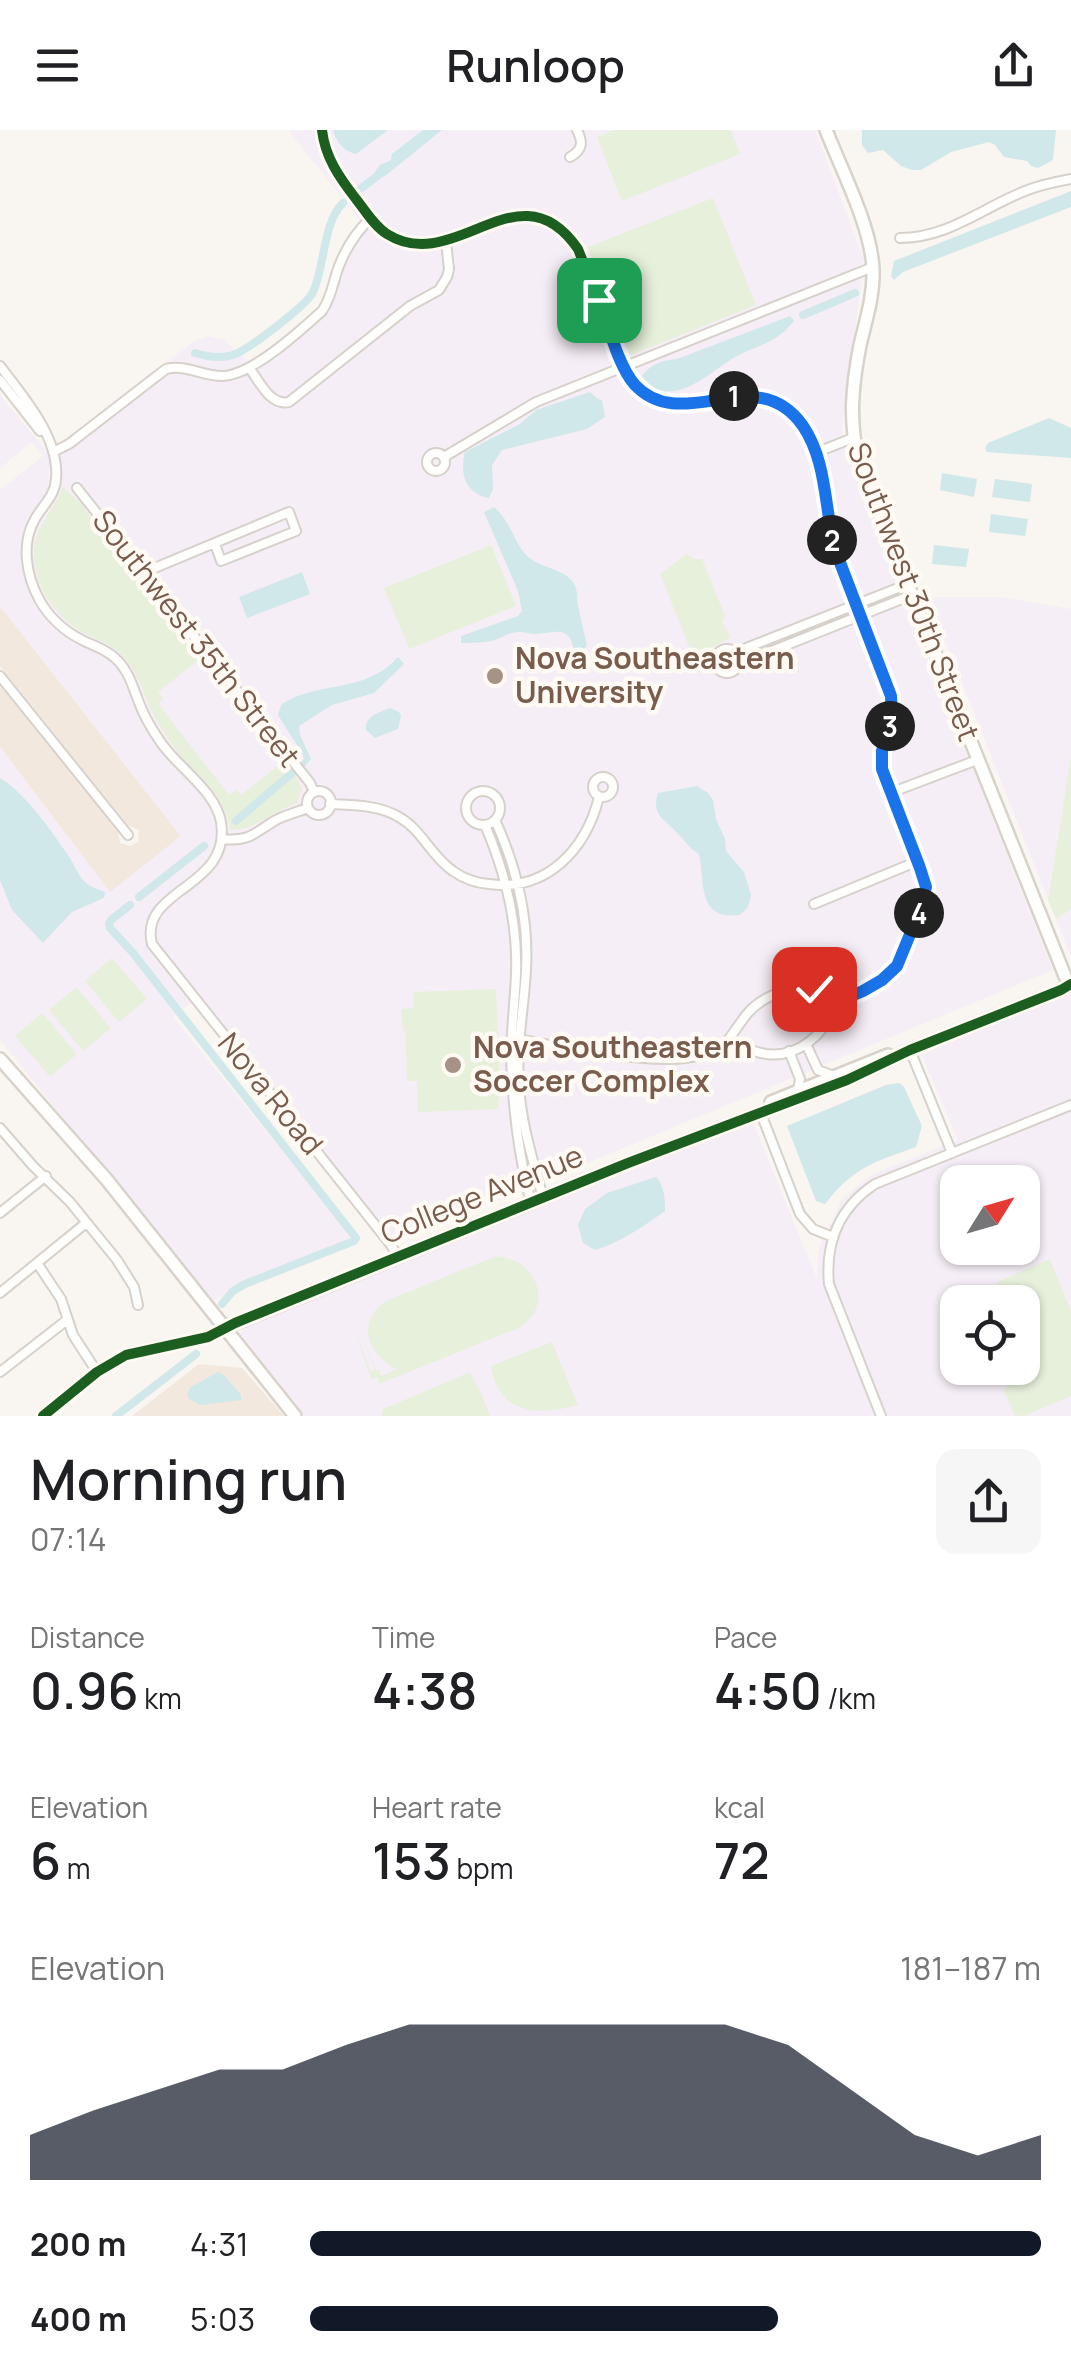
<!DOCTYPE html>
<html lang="en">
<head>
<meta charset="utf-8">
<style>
	:root { --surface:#fff; --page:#f6f6f6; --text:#202124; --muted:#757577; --accent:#111827 }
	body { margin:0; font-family:Manrope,sans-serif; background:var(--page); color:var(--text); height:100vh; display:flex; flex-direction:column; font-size:38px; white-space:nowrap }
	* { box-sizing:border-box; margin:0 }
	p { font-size:32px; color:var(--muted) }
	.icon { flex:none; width:55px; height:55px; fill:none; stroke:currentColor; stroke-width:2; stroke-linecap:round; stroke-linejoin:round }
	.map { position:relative; height:1286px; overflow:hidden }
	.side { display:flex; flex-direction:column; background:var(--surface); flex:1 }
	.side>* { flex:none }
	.needle { width:65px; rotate:53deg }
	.controls { position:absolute; left:940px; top:1035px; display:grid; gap:20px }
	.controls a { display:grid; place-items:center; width:100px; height:100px; border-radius:20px; background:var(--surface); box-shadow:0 2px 8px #0004; font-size:50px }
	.pin { position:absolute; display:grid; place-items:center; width:85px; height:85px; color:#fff; margin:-42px; border-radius:20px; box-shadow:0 5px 15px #0006 }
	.km { position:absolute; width:50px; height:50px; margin:-25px; border-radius:50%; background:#222; color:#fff; font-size:28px; line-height:50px; text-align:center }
	.round { display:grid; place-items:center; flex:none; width:105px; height:105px; border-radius:20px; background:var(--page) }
	.overview { display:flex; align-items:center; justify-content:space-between; height:170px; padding:0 30px }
	h1 { font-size:55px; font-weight:600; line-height:75px }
	.metrics { display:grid; grid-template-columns:repeat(3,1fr); gap:15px; height:170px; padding:10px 30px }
	.metrics div { display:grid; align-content:center }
	.metrics b { font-size:50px; font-weight:600 }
	.metrics small { font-size:28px; font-weight:400 }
	.metrics p { font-size:28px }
	.chart { height:280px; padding:20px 30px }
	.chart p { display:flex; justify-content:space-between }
	.chart svg { width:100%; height:180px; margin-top:10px; fill:var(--accent); opacity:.7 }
	ul { padding:0 30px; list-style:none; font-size:32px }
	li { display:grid; grid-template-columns:160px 120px 1fr; align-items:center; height:75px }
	li i { height:25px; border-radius:12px; background:var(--accent) }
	header { display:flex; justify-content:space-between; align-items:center; height:130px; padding:0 30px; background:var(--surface); font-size:45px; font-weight:600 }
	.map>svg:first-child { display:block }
	.residential { fill:#f2e8de }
	.education { fill:#f6eef6; fill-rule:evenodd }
	.green { fill:#e7f0db }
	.water { fill:#d0e8ea }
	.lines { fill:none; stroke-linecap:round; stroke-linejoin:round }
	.canal { stroke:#d0e8ea; stroke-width:8 }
	.street-casing { stroke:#d7d1cb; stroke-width:12 }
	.secondary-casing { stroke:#d9d2cb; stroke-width:16 }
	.street { stroke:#fefefd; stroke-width:8 }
	.secondary { stroke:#fefefd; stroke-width:11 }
	.cycleway-casing { stroke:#fffaf3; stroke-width:16 }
	.cycleway { stroke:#1b5e20; stroke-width:10 }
	.route-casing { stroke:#fff; stroke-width:20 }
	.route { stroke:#1a73e8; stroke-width:12 }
	.poi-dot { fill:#a69286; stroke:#fffaf3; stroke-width:4 }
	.labels { text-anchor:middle; stroke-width:9; stroke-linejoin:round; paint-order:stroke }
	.street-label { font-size:30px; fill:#7a5c4d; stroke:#fffaf3 }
	.poi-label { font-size:30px; font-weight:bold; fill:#7a5c4d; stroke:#fffaf3; text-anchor:start }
</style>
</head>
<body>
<header><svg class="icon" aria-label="menu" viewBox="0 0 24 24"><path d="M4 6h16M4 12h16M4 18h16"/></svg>Runloop<svg class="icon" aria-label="share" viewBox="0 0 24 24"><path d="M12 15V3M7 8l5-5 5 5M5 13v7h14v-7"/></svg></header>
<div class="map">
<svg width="1071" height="1286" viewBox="0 0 1071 1286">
	<rect width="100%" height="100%" fill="#f9f5f0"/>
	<path class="residential" d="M0 476 181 706 110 763 0 617V549L117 697 120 713 130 716 138 712 139 700 128 695 0 536Z
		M199 1234 242 1238 284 1286H132Z"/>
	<path class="education" d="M288 0H815L864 130 842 301 846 321 1053 840 396 1112 198 867 173 887 353 1108 211 1171 0 910V617L110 762 181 706 0 476V360L43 326 32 312 0 338V265L48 323 194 211 209 206 224 210 245 229 253 232 317 182 323 174 342 121 360 90Z
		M928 467H1001L1071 479V827Z
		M1071 859V1286H303L238 1205 251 1194 753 992 817 1149 819 1118 843 1068 873 1044 958 1010 922 925ZM958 1052H1022V1118H958ZM958 1172H1022V1238H958Z"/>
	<path class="green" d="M613 0H731L740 24 622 71 597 7Z
		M713 68 756 175 631 225 588 117Z
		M63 357 80 372 115 421 140 447 206 531 200 536 196 532 158 562 163 569 158 574 229 665 236 660 241 665 283 632 296 646 302 659 297 673C274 680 255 701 230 700 225 665 207 655 185 631 175 619 166 606 158 593 145 571 140 543 122 525 110 513 96 509 82 502 53 485 32 453 34 419 36 394 55 379 63 357Z
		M491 415 516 476 409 519 384 458Z
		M687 424 693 429H702L725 486 722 491 730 506C718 519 705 512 706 536L698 539 660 444Z
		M1071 626V779L1056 789 1048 770Z
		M112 828 147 869 119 892 85 851Z
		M76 857 111 898 83 921 49 880Z
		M496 859 500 956 498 979 418 982 417 951H407L405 901H403L401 879 414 878 413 862Z
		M42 883 77 924 50 947 15 906Z
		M496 1126C536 1129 556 1174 519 1198L379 1254 377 1247 371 1249 355 1201 371 1242 375 1240 361 1201 376 1240H379L381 1246 397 1239C368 1226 354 1189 388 1170Z
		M1050 1129 1071 1181V1266L1024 1286 1014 1285 1004 1261 1010 1251 1008 1238H1022V1172H987L999 1151Z
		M552 1212 578 1275C538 1286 499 1285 491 1236Z
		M470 1242 482 1265 490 1286H382L383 1279Z"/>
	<path class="water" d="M333 0H388L356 24C344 22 336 11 333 0Z
		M423 0H442L385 46 374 43 380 35 391 30 392 24Z
		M862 0H1056L1053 30 1038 38 1031 36 1027 31 1004 27 995 15 989 12 951 22 921 40H912L901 36 883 20 868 23 862 15Z
		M1071 61V77L903 142 894 150 891 146 894 131Z
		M790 186 794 191C775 214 760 214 735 227 713 240 686 268 658 260 649 257 645 255 642 245 652 234 662 230 677 229Z
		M590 262 598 269 602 270 605 287 587 299 502 320 492 335 493 359 489 368C466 364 459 344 465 322L520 294 536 280Z
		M1049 288 1071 298V328L987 322 985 318 988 313Z
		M942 343 977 349 974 367 940 360Z
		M995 349 1032 354 1030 372 992 367Z
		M494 377C511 392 513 410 526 425 542 442 581 437 577 471L587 516 580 524 574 520C569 493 553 504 535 504 530 504 524 502 519 502 510 502 503 507 495 510 484 513 472 513 461 513V506L518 486 522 481 518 461 484 382Z
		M991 384 1028 389 1025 406 989 402Z
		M934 415 969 419 966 437 932 434Z
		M302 442 310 464 247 488 239 467Z
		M398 527 404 534 374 563 332 575 299 596 300 605 311 629 304 637 301 632 304 629 302 623 278 585 281 575C317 550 364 565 398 527Z
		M390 578 399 582 401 586 398 599 375 608 366 600C365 586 378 583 390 578Z
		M0 648C27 665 49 698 68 725 74 733 77 744 84 751 90 757 97 759 105 762L104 768 72 782 43 813 12 780 0 750Z
		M697 656 708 663 713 670 716 689 725 709 726 721 744 742 751 765 748 777 740 785C697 791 705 752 699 724 689 718 688 714 680 706 668 691 650 687 658 663Z
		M899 953 904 957 922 996 916 1017C874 1032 854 1037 825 1074L816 1071 787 996 886 955Z
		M656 1047C665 1057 665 1069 665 1081 642 1097 622 1112 595 1120L583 1113 578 1095 585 1079 607 1063Z
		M218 1242 224 1245 241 1265V1270L200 1275 189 1269 187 1264 191 1257Z"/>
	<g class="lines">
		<path class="canal" d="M360 59 384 41
			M803 185 855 163
			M195 223C208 227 220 229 233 225 248 220 307 175 313 162 325 136 323 92 343 73
			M236 691 292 643
			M139 767 204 716
			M130 775 111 790 109 794 110 798 133 823 356 1108 354 1111 245 1154 233 1161 222 1174
			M116 1286 196 1224"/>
		<defs>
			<path id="street" d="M322 0C325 27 339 47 356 69 365 80 374 96 387 104 455 147 519 33 578 119L625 237C676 322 750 224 802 295 828 331 824 380 835 421L891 566 893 587 882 621V639L920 738 926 757 920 780 897 835 881 850 863 861 832 874
				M570 27C583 20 583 12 577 0
				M900 108C948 108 982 78 1025 61 1040 55 1055 52 1071 49
				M0 236C23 266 60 308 56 349 55 366 43 375 35 389 21 413 26 445 39 469 48 486 64 501 82 510 94 516 106 519 115 528 131 542 134 563 143 582 148 593 155 604 162 614 180 639 216 662 221 692 232 759 138 758 152 814L391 1115 398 1127
				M250 239C260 252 270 276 289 272L410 176 439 160 447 147 449 139 446 112
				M0 250 40 301
				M53 322 69 314 166 239C186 234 202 246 222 246 251 246 300 201 322 181 332 167 333 151 339 136 346 118 357 101 371 88
				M427 332a9 9 0 1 1 18 0a9 9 0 1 1-18 0Z
				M815 323 853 308
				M444 327 536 272 873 137
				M77 358 310 653 314 662
				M145 442 289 382 296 401 221 431 215 414
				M715 531a12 12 0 1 1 24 0a12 12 0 1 1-24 0Z
				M736 522 908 454
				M739 534 912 465
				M0 546 128 705
				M593 657a10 10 0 1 1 20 0a10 10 0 1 1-20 0Z
				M307 673a12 12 0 1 1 24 0a12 12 0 1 1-24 0Z
				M466 678a17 17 0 1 1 34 0a17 17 0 1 1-34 0Z
				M890 663 977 630
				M330 674C353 675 379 675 399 687 422 700 431 726 453 741 464 749 476 753 489 754 547 762 586 719 599 667
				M495 690C516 736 529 788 526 840 524 879 516 914 519 955 521 993 533 1030 543 1068
				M485 695C505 742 518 793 516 844 515 872 511 900 511 928 513 977 518 1025 531 1072
				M222 709C250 712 254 703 276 690 286 685 297 682 308 678
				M814 774 918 731
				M517 909C566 918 619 929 669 929 679 929 690 928 699 925 709 922 718 917 728 917 742 916 753 922 766 924 797 928 828 904 832 874
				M806 914 818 940 831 945
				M723 916C732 906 739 894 747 884 766 861 813 846 832 874
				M910 920 952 1023
				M789 921 800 949 798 960
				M760 981 800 1084 813 1099 833 1107
				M0 998 33 1036 70 1072 117 1130 134 1157 138 1175
				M0 1083 46 1046
				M37 1133 61 1169 73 1205 97 1242
				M0 1163 86 1093
				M0 1242 67 1190
				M43 1286C69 1265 95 1238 126 1225 157 1212 193 1215 224 1198
				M881 1286 829 1154C825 1112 840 1077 875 1054L1071 975"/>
			<path id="secondary" d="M826 0C842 41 871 96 873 139 874 165 866 190 860 215 852 257 849 288 858 330L1069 856
				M0 929 107 1050 295 1286
				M771 972 888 925
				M224 1198 628 1033 847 950 910 920 1061 860 1071 854"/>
		</defs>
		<use href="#street" class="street-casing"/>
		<use href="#secondary" class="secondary-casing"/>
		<use href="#street" class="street"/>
		<use href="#secondary" class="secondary"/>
		<defs>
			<path id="cycleway" d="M322 0C325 27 339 47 356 69 365 80 374 96 387 104 455 147 519 33 578 119L625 237C676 322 750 224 802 295 828 331 824 380 835 421L891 566 893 587 882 621V639L920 738 926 757 920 780 897 835 881 850 863 861 832 874
				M43 1286 97 1242 126 1225 208 1207 235 1193 628 1033 847 950 910 920 1061 860 1071 854"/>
		</defs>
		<use href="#cycleway" class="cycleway-casing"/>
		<use href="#cycleway" class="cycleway"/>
	</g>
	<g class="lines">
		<defs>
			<path id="route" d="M599 170C608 194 618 236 635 255 683 306 756 229 803 296 828 333 824 381 836 422L891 566 892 587 882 621V639L920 738 926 757 920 780 897 836 882 850 863 861 832 874 826 865 814 859"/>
		</defs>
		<use href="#route" class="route-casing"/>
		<use href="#route" class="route"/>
	</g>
	<g class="poi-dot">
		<circle cx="495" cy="546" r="10"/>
		<circle cx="453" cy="935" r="10"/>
	</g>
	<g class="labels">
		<g class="street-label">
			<text transform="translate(913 462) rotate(69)" y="10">Southwest 30th Street</text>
			<text transform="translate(196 509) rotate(52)" y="10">Southwest 35th Street</text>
			<text transform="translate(270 964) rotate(51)" y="10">Nova Road</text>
			<text transform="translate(482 1065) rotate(-22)" y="10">College Avenue</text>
		</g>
		<g class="poi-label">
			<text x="515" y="539">Nova Southeastern<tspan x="515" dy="34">University</tspan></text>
			<text x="473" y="928">Nova Southeastern<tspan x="473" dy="34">Soccer Complex</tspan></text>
		</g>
	</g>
</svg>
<div class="controls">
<a><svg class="needle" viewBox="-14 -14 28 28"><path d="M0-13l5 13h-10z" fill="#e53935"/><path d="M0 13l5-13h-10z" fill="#757577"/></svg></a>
<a><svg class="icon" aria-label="locate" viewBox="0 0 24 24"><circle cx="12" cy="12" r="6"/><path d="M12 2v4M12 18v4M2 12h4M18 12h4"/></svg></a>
</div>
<div class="pin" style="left:599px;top:170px;background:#1e9e55"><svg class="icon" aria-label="arrive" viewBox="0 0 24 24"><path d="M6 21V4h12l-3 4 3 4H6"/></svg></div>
<div class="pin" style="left:814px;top:859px;background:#d93025"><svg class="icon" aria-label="check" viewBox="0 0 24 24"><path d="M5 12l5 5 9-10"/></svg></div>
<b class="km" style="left:734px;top:266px">1</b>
<b class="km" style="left:832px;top:410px">2</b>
<b class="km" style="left:890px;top:596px">3</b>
<b class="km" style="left:919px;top:783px">4</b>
</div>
<section class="side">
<div class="overview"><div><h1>Morning run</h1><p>07:14</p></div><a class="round"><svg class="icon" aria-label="share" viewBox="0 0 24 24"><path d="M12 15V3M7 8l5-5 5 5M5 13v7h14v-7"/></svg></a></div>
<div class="metrics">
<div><p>Distance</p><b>0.96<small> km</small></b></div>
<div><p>Time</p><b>4:38</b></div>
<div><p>Pace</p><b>4:50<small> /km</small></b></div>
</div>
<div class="metrics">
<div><p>Elevation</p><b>6<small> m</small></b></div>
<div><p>Heart rate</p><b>153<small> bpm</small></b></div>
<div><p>kcal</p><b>72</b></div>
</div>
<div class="chart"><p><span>Elevation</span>181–187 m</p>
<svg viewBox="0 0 160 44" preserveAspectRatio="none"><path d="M0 44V33L10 27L20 22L30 17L40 17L50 11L60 6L70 6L80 6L90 6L100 6L110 6L120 11L130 22L140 33L150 38L160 33V44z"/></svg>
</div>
<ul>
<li><b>200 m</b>4:31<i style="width:100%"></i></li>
<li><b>400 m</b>5:03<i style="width:64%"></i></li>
</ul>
</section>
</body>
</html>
